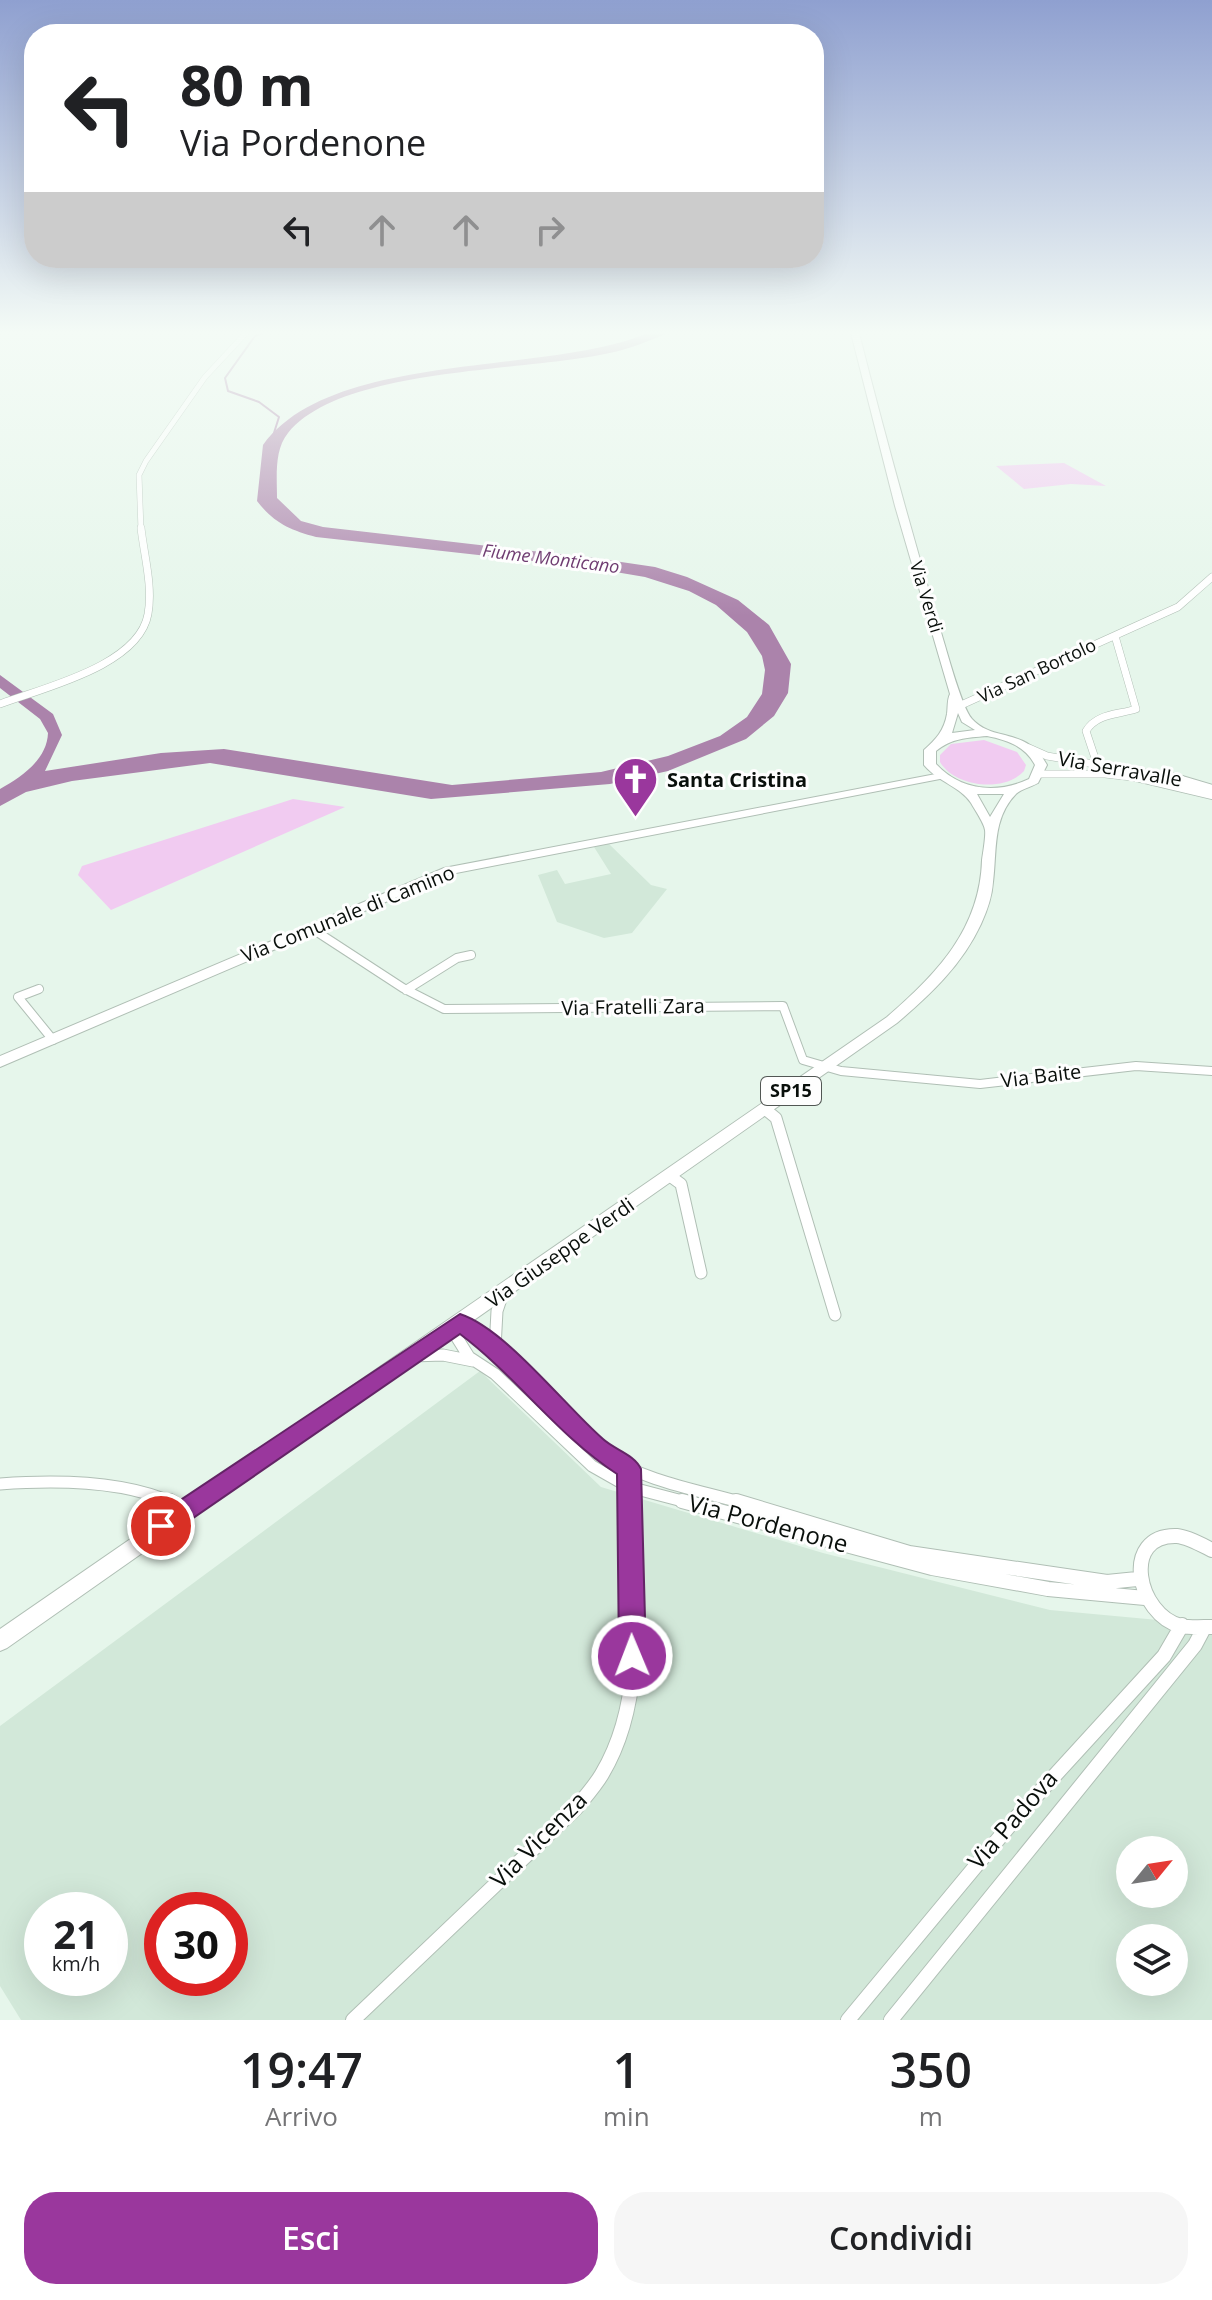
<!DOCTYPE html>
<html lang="it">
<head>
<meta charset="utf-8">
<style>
  body { margin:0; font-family:"Open Sans",sans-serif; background:#f6f6f6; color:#202124; height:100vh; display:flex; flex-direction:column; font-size:30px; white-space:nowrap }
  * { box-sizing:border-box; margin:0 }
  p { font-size:26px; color:#757577 }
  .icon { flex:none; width:44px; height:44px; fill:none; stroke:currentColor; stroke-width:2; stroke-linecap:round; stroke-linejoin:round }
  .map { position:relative; height:2020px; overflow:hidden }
  .details { display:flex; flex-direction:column; background:#fff; flex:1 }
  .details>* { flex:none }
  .banner { position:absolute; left:24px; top:24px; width:800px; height:244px; border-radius:32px; box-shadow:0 8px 32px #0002; background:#fff; color:#202124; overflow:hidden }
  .needle { width:52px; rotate:60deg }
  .fabs { position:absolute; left:1116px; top:1836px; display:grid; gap:16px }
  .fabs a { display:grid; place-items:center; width:72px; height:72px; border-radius:50%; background:#fff; box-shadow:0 8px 32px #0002; font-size:40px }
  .speed { position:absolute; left:24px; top:1892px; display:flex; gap:16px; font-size:40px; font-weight:700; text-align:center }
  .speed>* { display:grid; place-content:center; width:104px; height:104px; border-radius:50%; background:#fff; box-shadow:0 8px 32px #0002; line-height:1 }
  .speed small { font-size:20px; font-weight:400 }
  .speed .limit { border:12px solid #d22; background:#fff; color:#111 }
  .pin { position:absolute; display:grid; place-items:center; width:68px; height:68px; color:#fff; margin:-34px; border:4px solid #fff; border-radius:50%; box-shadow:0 2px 8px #0007 }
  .me { position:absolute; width:88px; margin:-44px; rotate:359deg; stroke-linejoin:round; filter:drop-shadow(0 0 6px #0008) }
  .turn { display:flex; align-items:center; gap:28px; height:168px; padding:0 24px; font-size:36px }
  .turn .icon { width:104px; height:104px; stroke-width:2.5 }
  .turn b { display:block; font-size:56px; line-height:68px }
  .lanes { display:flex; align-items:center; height:76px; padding:0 24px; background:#0003; justify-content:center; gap:40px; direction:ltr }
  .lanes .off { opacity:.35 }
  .eta { display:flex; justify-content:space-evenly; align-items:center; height:136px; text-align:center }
  .eta b { font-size:48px; font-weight:600; line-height:56px }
  .cta { display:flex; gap:16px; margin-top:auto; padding:16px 24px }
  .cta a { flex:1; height:92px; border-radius:32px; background:#9a379d; color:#fff; font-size:32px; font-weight:600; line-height:92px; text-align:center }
  .cta a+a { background:#f6f6f6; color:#202124 }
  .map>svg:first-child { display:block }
</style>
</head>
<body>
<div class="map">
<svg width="1212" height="2020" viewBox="0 0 1212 2020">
  <rect width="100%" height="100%" fill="#e6f6eb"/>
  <!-- built -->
  <path fill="#d2e8d9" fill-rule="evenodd" d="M608,843L651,885L667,889L632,933L604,938L557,922L538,875L557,870L565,884L611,874L594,847Z
    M480,1371L601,1487L823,1553L1050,1610L1212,1625V2020H21L0,1986V1726ZM1130,1850H1174V1894H1130ZM42,1910H110V1978H42ZM162,1910H230V1978H162ZM1130,1938H1174V1982H1130Z"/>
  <!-- green -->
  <path fill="#f1cbf1" d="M1064,463L1106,486L1071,484L1024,489L996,466Z
    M984,740L1017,752L1026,765L1024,771C1004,793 955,787 940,762V755L951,744Z
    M293,799L345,807L111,910L78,875L82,866Z"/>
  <!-- water -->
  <path fill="#ab83ab" d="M648,333H668C653,339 637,346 622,350C539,373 344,364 288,433C274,450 277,477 277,498L301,521L323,527L594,558L655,567L687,577L738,600L769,625L791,664L788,693L774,716L746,739L668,771L610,784L431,799L210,763L72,781L26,792L0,806V789C21,777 47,760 48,733L40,719L0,688V675L53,714L62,735L45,771L161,753L224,749L452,785L601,772L668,756L720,736L747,717L762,694L765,670L762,656L747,632L716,605L689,591L645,577L586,567L316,537C290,530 274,523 257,501L263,445C332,350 546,376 648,333Z"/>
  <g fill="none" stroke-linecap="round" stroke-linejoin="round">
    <!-- stream -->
    <path stroke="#ab83ab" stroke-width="2" d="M262,333L255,336L225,378L228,391L259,402L279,417L273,436"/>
    <defs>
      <path id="street-far4" d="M141,530L139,475L146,461L205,377L246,333"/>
      <path id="street-far3" d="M0,704C42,688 139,666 148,614C153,586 144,555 141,528
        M959,706L1178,607L1212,577
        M1029,748L1047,756L1181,779
        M1097,764L1086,731C1097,713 1118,715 1136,709L1115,636
        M1039,774H1105L1149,779"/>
      <path id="street-far2" d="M1136,777L1212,795
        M1172,777L1212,789
        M311,928L403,988L444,1009L783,1006L803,1060L841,1071L980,1084L1136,1066L1212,1071
        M39,989L18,997L53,1040
        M406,990L457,958L471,955"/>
      <path id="street-far1" d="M765,1109L776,1118L835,1315
        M670,1176L681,1184L701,1273
        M460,1323C513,1361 551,1418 605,1455C644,1481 698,1490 743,1503
        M451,1328L469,1357L495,1374L592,1466L629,1487L690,1503
        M495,1348L497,1311L503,1293
        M412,1356L443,1355L473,1361
        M629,1469L630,1503
        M0,1484C54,1480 123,1480 173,1503"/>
      <path id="street" d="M170,1501L184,1510
        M682,1501L932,1568L1048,1589L1145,1598
        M736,1501L909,1553L1107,1582L1137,1579
        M1212,1550C1202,1545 1188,1537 1177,1536C1120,1534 1137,1615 1181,1626C1190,1628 1202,1627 1212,1627
        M353,2020L576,1808C585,1797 595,1786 602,1774C650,1694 632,1589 630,1501
        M848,2020L1014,1820L1164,1656L1182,1625
        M891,2020L1195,1645L1204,1628"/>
      <path id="secondary" d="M941,773L947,776L945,778L451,874L0,1067V1056L444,868Z"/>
      <path id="primary" d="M851,333H859C885,436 913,537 943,639C948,655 962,708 972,719C994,743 1026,726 1047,765L1038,783C1031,787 1021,789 1016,794C992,818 997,852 993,882C992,897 987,911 981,924C962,965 930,995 897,1023L7,1648L0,1651V1629L887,1017C937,974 980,929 982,860C983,853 986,836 985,830C984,823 975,810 971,803C961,787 938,782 924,765V750C936,739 944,731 947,714C948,707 947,700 950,694L895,506ZM958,713L962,722L975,730L952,733ZM987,736C1007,740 1025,746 1035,765L1029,779C997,794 961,791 936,764V751C952,738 966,738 987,736ZM977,794H1004L990,817Z"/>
    </defs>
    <!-- street-far4 casing -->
    <use href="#street-far4" stroke="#b0bfb5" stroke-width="6"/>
    <!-- street-far3 casing -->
    <use href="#street-far3" stroke="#b0bfb5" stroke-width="8"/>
    <!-- street-far2 casing -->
    <use href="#street-far2" stroke="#b0bfb5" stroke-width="10"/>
    <!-- street-far1 casing -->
    <use href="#street-far1" stroke="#b0bfb5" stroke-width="13"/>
    <!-- street casing -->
    <use href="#street" stroke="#b0bfb5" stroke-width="16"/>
    <!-- secondary casing -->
    <use href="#secondary" stroke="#b0bfb5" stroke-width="2"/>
    <!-- primary casing -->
    <use href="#primary" stroke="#b0bfb5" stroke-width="2"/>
    <!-- street-far4 -->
    <use href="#street-far4" stroke="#fff" stroke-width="5"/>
    <!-- street-far3 -->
    <use href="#street-far3" stroke="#fff" stroke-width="7"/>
    <!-- street-far2 -->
    <use href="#street-far2" stroke="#fff" stroke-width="8"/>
    <!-- street-far1 -->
    <use href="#street-far1" stroke="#fff" stroke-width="11"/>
    <!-- street -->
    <use href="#street" stroke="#fff" stroke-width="14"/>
    <!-- secondary -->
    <use href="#secondary" fill="#fff" fill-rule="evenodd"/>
    <!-- primary -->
    <use href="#primary" fill="#fff" fill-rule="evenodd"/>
  </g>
  <!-- sky -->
  <linearGradient id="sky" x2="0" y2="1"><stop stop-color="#8fa0d0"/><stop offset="0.54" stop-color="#f4fbf6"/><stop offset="1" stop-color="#f4fbf6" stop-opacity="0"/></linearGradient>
  <rect width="1212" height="616" fill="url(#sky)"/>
  <!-- route -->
  <path fill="#9a379d" stroke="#642466" stroke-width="2" d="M460,1314C506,1329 565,1406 603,1439C615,1450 634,1454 641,1469L646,1656L642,1665L632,1669L623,1665L619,1656L617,1474C558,1436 516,1376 460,1334L170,1534L161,1537L152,1534L149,1526L152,1519Z"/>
  <!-- icons -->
  <defs>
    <symbol id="church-pin" viewBox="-11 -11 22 30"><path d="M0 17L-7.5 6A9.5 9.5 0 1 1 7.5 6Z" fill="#9a379d" stroke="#fefefe"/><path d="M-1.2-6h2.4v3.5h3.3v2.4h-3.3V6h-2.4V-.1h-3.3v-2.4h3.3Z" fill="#fff"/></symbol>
  </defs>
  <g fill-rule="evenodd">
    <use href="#church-pin" x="610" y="754" width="51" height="69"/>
  </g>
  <g text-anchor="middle" stroke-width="6" stroke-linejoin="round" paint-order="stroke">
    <!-- far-water labels -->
    <g font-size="18" font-style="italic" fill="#6f3c71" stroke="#fefefe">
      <text transform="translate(551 559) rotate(7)" y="6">Fiume Monticano</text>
    </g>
    <!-- far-street labels -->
    <g font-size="18" fill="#090f0b" stroke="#fefefe">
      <text transform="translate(926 597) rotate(73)" y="6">Via Verdi</text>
      <text transform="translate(1037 671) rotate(-25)" y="6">Via San Bortolo</text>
    </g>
    <!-- shield labels -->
    <rect fill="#fefefe" stroke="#525754" stroke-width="2" x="761" y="1077" width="60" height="28" rx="6"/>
    <g font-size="18" font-weight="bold" fill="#090f0b">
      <text x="791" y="1097">SP15</text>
    </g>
    <!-- street labels -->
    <g font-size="20" fill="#090f0b" stroke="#fefefe">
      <text transform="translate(1120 769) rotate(10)" y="7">Via Serravalle</text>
      <text transform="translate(348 914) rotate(-22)" y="7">Via Comunale di Camino</text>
      <text transform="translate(633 1007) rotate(-1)" y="7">Via Fratelli Zara</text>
      <text transform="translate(1041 1076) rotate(-7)" y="7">Via Baite</text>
      <text transform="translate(560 1253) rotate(-35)" y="7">Via Giuseppe Verdi</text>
    </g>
    <!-- poi labels -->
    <g font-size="20" font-weight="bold" fill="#090f0b" stroke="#fefefe" text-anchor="start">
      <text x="667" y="787">Santa Cristina</text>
    </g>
    <!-- near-street labels -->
    <g font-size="24" fill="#090f0b" stroke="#fefefe">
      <text transform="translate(768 1524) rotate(15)" y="8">Via Pordenone</text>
      <text transform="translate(1013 1820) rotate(-49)" y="8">Via Padova</text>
      <text transform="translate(539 1840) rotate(-45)" y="8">Via Vicenza</text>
    </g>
  </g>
</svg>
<div class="fabs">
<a><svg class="needle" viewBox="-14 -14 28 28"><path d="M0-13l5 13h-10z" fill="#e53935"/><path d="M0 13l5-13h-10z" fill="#757577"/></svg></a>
<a><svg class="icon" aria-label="layers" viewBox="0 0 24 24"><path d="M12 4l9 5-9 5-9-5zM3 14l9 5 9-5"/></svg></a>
</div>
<div class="speed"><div>21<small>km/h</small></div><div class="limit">30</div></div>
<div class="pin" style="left:161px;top:1526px;background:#d93025"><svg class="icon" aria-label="arrive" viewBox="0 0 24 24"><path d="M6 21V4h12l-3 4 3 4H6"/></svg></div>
<svg class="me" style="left:632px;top:1656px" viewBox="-20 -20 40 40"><circle r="17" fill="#9a379d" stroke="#fff" stroke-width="3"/><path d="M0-11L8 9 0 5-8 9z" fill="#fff"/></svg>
<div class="banner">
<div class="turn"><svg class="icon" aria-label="left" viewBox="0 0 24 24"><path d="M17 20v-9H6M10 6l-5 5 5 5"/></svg><div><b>80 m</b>Via Pordenone</div></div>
<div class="lanes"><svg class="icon" aria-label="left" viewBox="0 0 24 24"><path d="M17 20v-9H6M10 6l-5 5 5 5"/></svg><svg class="icon off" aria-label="ahead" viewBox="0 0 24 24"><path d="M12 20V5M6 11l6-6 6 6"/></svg><svg class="icon off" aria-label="ahead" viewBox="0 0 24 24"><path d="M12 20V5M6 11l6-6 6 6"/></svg><svg class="icon off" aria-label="right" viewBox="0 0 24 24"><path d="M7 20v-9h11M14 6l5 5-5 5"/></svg></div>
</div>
</div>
<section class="details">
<div class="eta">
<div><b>19:47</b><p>Arrivo</p></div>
<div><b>1</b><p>min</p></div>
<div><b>350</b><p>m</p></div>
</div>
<div class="cta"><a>Esci</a><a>Condividi</a></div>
</section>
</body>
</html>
